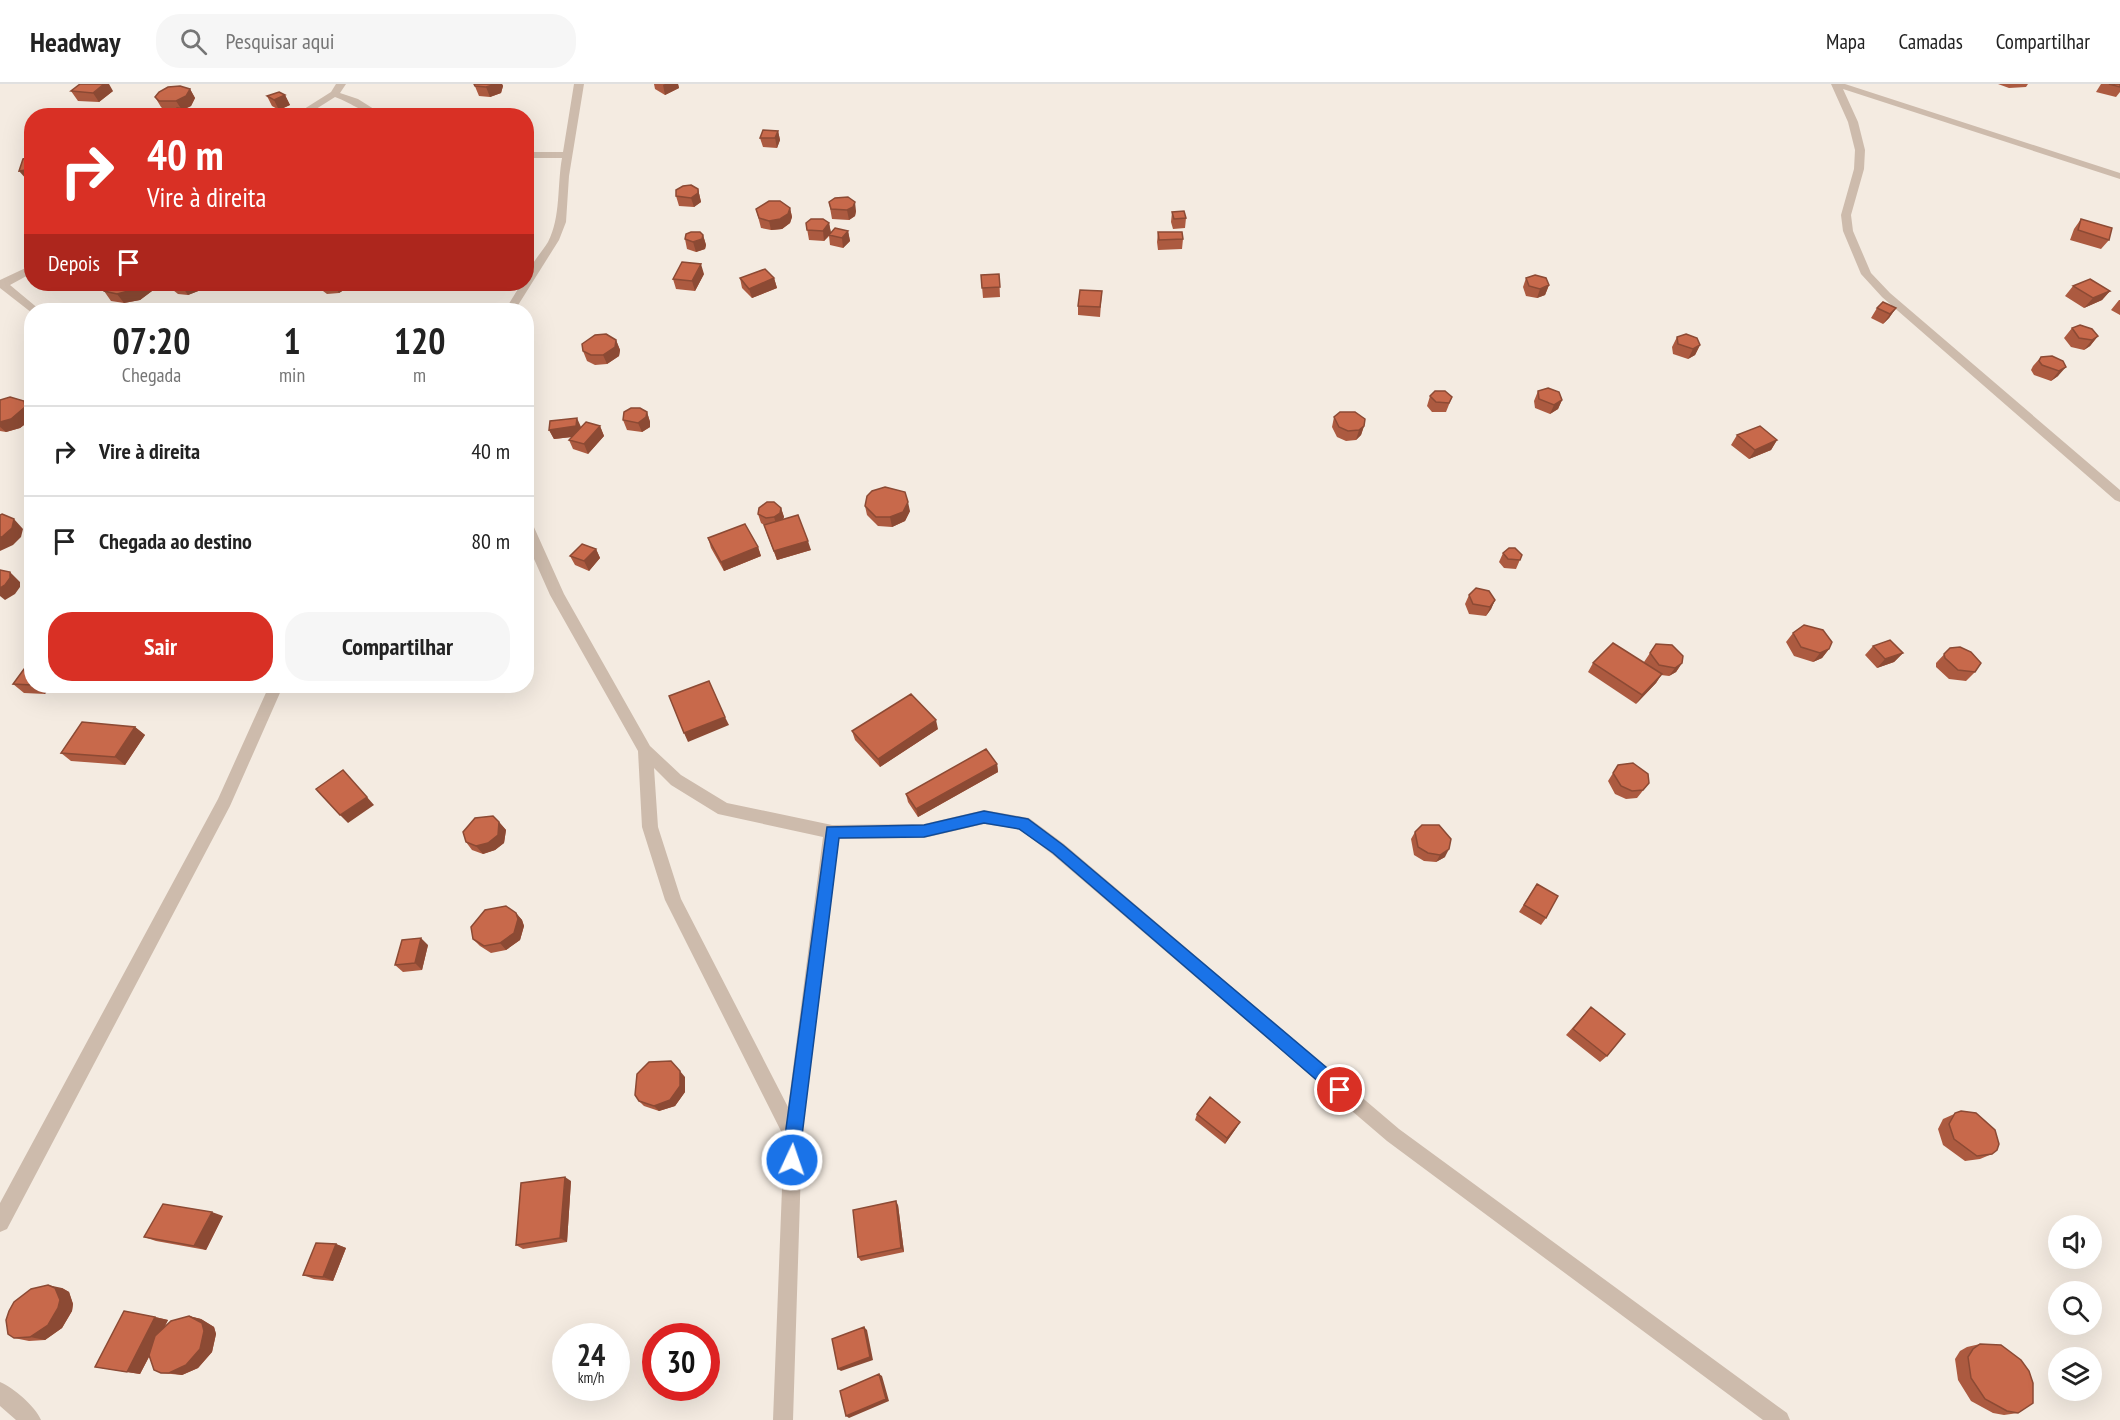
<!DOCTYPE html>
<html lang="pt">
<head>
<meta charset="utf-8">
<style>
  body { margin:0; font-family:"PT Sans Narrow",sans-serif; background:#f6f6f6; color:#222; height:100vh; display:flex; flex-direction:column; font-size:22px; white-space:nowrap }
  * { box-sizing:border-box; margin:0 }
  p { font-size:20px; color:#767676 }
  .icon { flex:none; width:33px; height:33px; fill:none; stroke:currentColor; stroke-width:2; stroke-linecap:round; stroke-linejoin:round }
  .map { position:relative; flex:1; overflow:hidden }
  .side { position:absolute; left:24px; top:219px; width:510px; height:390px; display:flex; flex-direction:column; background:#fff; border-radius:24px; box-shadow:0 6px 24px #0002 }
  .side>* { flex:none }
  .hud { position:absolute; left:24px; top:24px; width:510px; height:183px; border-radius:24px; box-shadow:0 6px 24px #0002; background:#d93025; color:#fff; overflow:hidden }
  .tools { position:absolute; left:2048px; top:1131px; display:grid; gap:12px }
  .tools a { display:grid; place-items:center; width:54px; height:54px; border-radius:50%; background:#fff; box-shadow:0 6px 24px #0002; font-size:30px }
  .speed { position:absolute; left:552px; top:1239px; display:flex; gap:12px; font-size:30px; font-weight:700; text-align:center }
  .speed>* { display:grid; place-content:center; width:78px; height:78px; border-radius:50%; background:#fff; box-shadow:0 6px 24px #0002; line-height:1 }
  .speed small { font-size:15px; font-weight:400 }
  .speed .limit { border:9px solid #d22; background:#fff; color:#111 }
  .pin { position:absolute; display:grid; place-items:center; width:51px; height:51px; color:#fff; margin:-26px; border:3px solid #fff; border-radius:50%; box-shadow:0 2px 6px #0007 }
  .me { position:absolute; width:66px; margin:-33px; rotate:3deg; stroke-linejoin:round; filter:drop-shadow(0 0 4px #0008) }
  .turn { display:flex; align-items:center; gap:21px; height:126px; padding:0 24px; font-size:27px }
  .turn .icon { width:78px; height:78px; stroke-width:2.5 }
  .turn b { display:block; font-size:42px; line-height:51px }
  .then { display:flex; align-items:center; height:57px; padding:0 24px; background:#0003; gap:12px; font-size:22px }
  .eta { display:flex; justify-content:space-evenly; align-items:center; height:102px; text-align:center }
  .eta b { font-size:36px; font-weight:700; line-height:42px }
  .action { display:flex; gap:12px; margin-top:auto; padding:12px 24px }
  .action a { flex:1; height:69px; border-radius:24px; background:#d93025; color:#fff; font-size:24px; font-weight:700; line-height:69px; text-align:center }
  .action a+a { background:#f6f6f6; color:#222 }
  ul { padding:0; list-style:none }
  li { display:flex; align-items:center; gap:18px; height:90px; padding:0 24px; border-top:2px solid #e0e0e0 }
  li div { flex:1 }
  li b { display:block; font-size:22px }
  li em { font-style:normal }
  header { display:flex; align-items:center; gap:36px; box-sizing:border-box; height:84px; padding:0 30px; background:#fff; border-bottom:2px solid #e0e0e0 }
  header strong { font-size:28px }
  nav { display:flex; gap:33px; margin-inline-start:auto; font-size:21px }
  .search { width:420px; height:54px; background:#f6f6f6; display:flex; align-items:center; gap:15px; box-sizing:border-box; padding:0 21px; border-radius:24px; color:#767676; font-size:22px }
  .map>svg:first-child { display:block }
</style>
</head>
<body>
<header>
<strong>Headway</strong>
<div class="search"><svg class="icon" aria-label="search" viewBox="0 0 24 24"><circle cx="10" cy="10" r="6"/><path d="M15 15l6 6"/></svg>Pesquisar aqui</div>
<nav><a>Mapa</a><a>Camadas</a><a>Compartilhar</a></nav>
</header>
<div class="map">
<svg width="2120" height="1336" viewBox="0 0 2120 1336">
  <rect width="100%" height="100%" fill="#f4ebe1"/>
  <g fill="none" stroke-linecap="round" stroke-linejoin="round">
    <!-- minor -->
    <path fill="#cdbbac" fill-rule="evenodd" d="M336,0H346L340,9L358,15L385,32C367,32 352,19 335,13L305,32H293L331,8Z
      M574,0H584L569,92L566,138L559,156L515,226H505L521,200H526C526,184 540,171 548,158C561,133 557,101 562,74H526V68H563Z
      M1831,0H1845L2120,89V95L1843,5L1858,38L1865,66L1864,85L1851,131L1853,147L1871,189L1890,209L2120,406V418L2115,416L1882,213L1861,190L1843,147L1841,131L1854,85L1855,66L1848,38Z
      M32,181V189L10,201L40,226H32V229L0,204V196Z
      M526,436L533,441L564,510L650,662L681,691L727,719L832,741L924,740L984,726L1029,734L1064,760L1399,1045L1787,1329L1790,1336H1763L1387,1057L1052,770L1019,745L984,740L924,754L839,755L802,1052L793,1336H773L784,1053L665,816L642,743L638,667L550,511L526,457ZM654,684L671,701L718,730L823,753L788,1023L681,815L658,743Z
      M269,602H283L230,722L7,1145L0,1148V1119L218,715Z
      M0,1298C14,1304 35,1322 41,1336H16L0,1322Z"/>
  </g>
  <!-- wall -->
  <path fill="#ac5a40" d="M474,0H502L503,2L501,9L490,13L479,12Z
    M654,0H678L679,4L665,11L655,5Z
    M1998,0H2028L2026,3L2009,4Z
    M2101,0H2120V8L2116,13L2096,8Z
    M190,5L195,14L191,22L185,25H187L191,32H169L174,26L165,27L161,23L155,13Z
    M71,7H113L99,18L78,17Z
    M285,11L290,21L279,26L272,22L267,12Z
    M778,47L780,56L777,64L763,63L760,54Z
    M698,105L701,118L694,123L679,122L676,112Z
    M829,118L856,127L855,132L849,136L832,135Z
    M790,124L792,133L790,139L782,145L771,146L761,144L756,125Z
    M1172,128L1186,134L1185,144L1173,145L1171,138Z
    M2081,135L2109,156L2101,165L2070,156L2074,145Z
    M806,139H829L831,149L848,147L850,157L843,164L830,161L829,152L824,157L809,156Z
    M1158,148L1183,155L1182,165L1158,166L1157,158Z
    M703,151L706,161L705,165L696,168L687,165L685,155Z
    M704,190L695,207L676,205L673,195Z
    M999,190L1000,213L983,214L981,191Z
    M740,194H774L777,204L752,214L742,204Z
    M1526,194L1549,201L1545,211L1537,214L1526,212L1523,203Z
    M101,200H155L156,204L140,216L124,219L111,217L104,207Z
    M168,200H208L206,204L188,211L178,210L173,206Z
    M319,200H348L347,204L339,209L327,210L323,207Z
    M2073,202L2110,207L2102,216L2084,224L2065,212Z
    M1102,207L1100,233L1078,231V222Z
    M2119,216H2120V231L2111,226Z
    M1877,224H1896L1889,234L1883,240L1871,234Z
    M2072,244L2098,252L2090,262L2084,266L2071,263L2064,254Z
    M1677,253L1700,261L1695,271L1688,275L1673,270L1672,263Z
    M616,256L620,266L619,272L607,280L595,281L587,277L583,267Z
    M2041,273L2063,277L2058,292L2051,297L2034,291L2031,286L2033,282Z
    M1538,307L1562,316L1558,325L1550,330L1535,324L1534,317Z
    M1430,312L1452,313L1446,328H1432L1427,322Z
    M0,316L32,325V335L20,344L6,348L0,347Z
    M647,328L650,338V343L642,348L627,346L623,336Z
    M1334,333L1364,342L1361,351L1356,356L1346,357L1337,353L1332,343Z
    M600,342L604,352L588,370L573,365L569,356L572,353L554,355L549,346Z
    M1737,351L1777,356L1771,366L1749,375L1731,361Z
    M865,422L910,427L905,437L892,443L878,442L867,431Z
    M781,424L784,433L783,435L811,466L777,476L767,450L764,441L761,439L758,430Z
    M708,454L758,463L761,472L724,487L711,464Z
    M596,465L600,474L589,487L575,481L570,472Z
    M1503,469L1522,471L1516,485L1504,484L1499,478Z
    M1469,511L1495,516L1491,525L1486,532L1469,530L1465,520Z
    M1793,549L1829,565L1822,574L1813,578L1794,572L1786,558Z
    M1656,560L1682,579L1676,588L1669,592L1661,591L1656,599L1636,620L1588,588L1593,579L1644,578Z
    M1873,562L1903,569L1894,578L1877,584L1865,571Z
    M1950,564L1975,588L1966,597L1949,595L1936,583V579Z
    M13,600L50,602L45,610L24,609Z
    M135,643L145,651L125,681L71,677L61,669Z
    M938,645L880,683L855,656L852,647Z
    M997,680L998,688L918,733L908,718L906,710Z
    M1618,681L1649,699L1637,714L1626,715L1615,710L1608,697Z
    M499,738L506,746L504,759L495,766L483,770L472,766L466,758Z
    M1415,748L1445,773L1436,778L1424,777L1414,771L1411,755Z
    M1537,800L1546,834L1541,841L1519,828Z
    M516,829L522,836L524,842L520,856L506,866L491,869L480,862L473,855Z
    M428,861L422,886L403,888L395,881Z
    M1591,923L1607,972L1600,978L1566,951Z
    M685,993V1008L675,1022L659,1027L644,1022L639,1017Z
    M1961,1027L1992,1070L1980,1075L1965,1077L1943,1061L1938,1045L1943,1035Z
    M1197,1030L1237,1043L1225,1060L1195,1036Z
    M571,1097L567,1158L523,1165L516,1161Z
    M898,1121L904,1168L861,1177L858,1173Z
    M223,1132L206,1166L156,1157L144,1153Z
    M336,1160L346,1164L333,1197L314,1195L303,1191Z
    M62,1204L69,1208L73,1220L72,1227L62,1244L45,1256L29,1257L14,1254Z
    M189,1232L201,1235L214,1243L216,1250L212,1268L198,1284L182,1291L161,1289L149,1273L140,1290L95,1283L155,1233L168,1236L164,1244Z
    M1980,1260L2018,1329L2004,1331L1993,1329L1971,1317L1958,1296L1955,1275L1960,1267L1967,1263Z"/>
  <!-- shaded-wall -->
  <path fill="#8c4a34" d="M104,0H109L113,7L99,18L93,9Z
    M496,0H502L503,2L501,9L490,13L486,3Z
    M665,0H678L679,4L665,11L663,1Z
    M190,5L195,14L191,22L182,26L176,17Z
    M285,11L290,21L279,26L274,16Z
    M187,25L191,32H180Z
    M778,47L780,56L777,64L775,54Z
    M32,85V96H27L19,87Z
    M698,105L701,118L694,123L691,114Z
    M855,118L856,127L855,132L849,136L847,126Z
    M790,124L792,133L790,139L782,145L771,146L769,137Z
    M829,139L831,149L824,157L823,147Z
    M848,147L850,157L843,164L842,154Z
    M703,151L706,161L705,165L696,168L693,158Z
    M701,180L704,190L695,207L692,197Z
    M774,194L777,204L752,214L749,205Z
    M141,200H155L156,204L140,216L124,219L117,210Z
    M186,200H208L206,204L188,211L181,201Z
    M334,200H348L347,204L339,209Z
    M1549,201L1545,211L1537,214L1540,205Z
    M2110,207L2102,216L2084,224L2093,214Z
    M1896,224L1889,234L1883,240L1890,230Z
    M2098,252L2090,262L2084,266L2092,256Z
    M616,256L620,266L619,272L607,280L603,271Z
    M1700,261L1695,271L1688,275L1693,265Z
    M2066,283L2058,292L2051,297L2059,287Z
    M1562,316L1558,325L1550,330L1554,321Z
    M24,317L32,325V335L20,344L6,348L0,343V338Z
    M647,328L650,338V343L642,348L638,339Z
    M577,334L581,343L580,352L554,355L549,346Z
    M600,342L604,352L588,370L584,360Z
    M1364,342L1361,351L1356,356L1359,346Z
    M1777,356L1771,366L1749,375L1755,366Z
    M908,418L910,427L905,437L892,443L890,433Z
    M781,424L784,433L782,438L777,443L774,433Z
    M14,435L23,445L21,453L13,461L0,467V454Z
    M808,457L811,466L777,476L774,467Z
    M758,463L761,472L724,487L721,478Z
    M596,465L600,474L589,487L584,477Z
    M10,488L20,498V503L15,510L5,516L0,512V504Z
    M1495,516L1491,525L1486,532L1490,523Z
    M1829,565L1822,574L1813,578L1820,569Z
    M1903,569L1894,578L1877,584L1885,575Z
    M1682,579L1676,588L1669,592L1675,584Z
    M1662,590L1656,599L1636,620L1642,611Z
    M34,602H50L45,610Z
    M725,633L729,641L688,658L684,649Z
    M936,636L938,645L880,683L878,675Z
    M135,643L145,651L125,681L115,673Z
    M997,680L998,688L918,733L916,725Z
    M367,713L374,721L348,739L340,731Z
    M499,738L506,746L504,759L495,766L483,770L476,762Z
    M1449,765L1445,773L1436,778L1440,771Z
    M516,829L522,836L524,842L520,856L506,866L500,859Z
    M421,854L428,861L422,886L415,879Z
    M680,987L685,993V1008L675,1022L659,1027L654,1022Z
    M1240,1038L1237,1043L1225,1060L1227,1054Z
    M565,1093L571,1097L567,1158L560,1154Z
    M896,1117L898,1121L904,1168L901,1164Z
    M212,1128L223,1132L206,1166L194,1162Z
    M336,1160L346,1164L333,1197L323,1193Z
    M48,1201L62,1204L69,1208L73,1220L72,1227L62,1244L45,1256L30,1253Z
    M189,1232L201,1235L214,1243L216,1250L212,1268L198,1284L182,1291L169,1289Z
    M155,1233L168,1236L140,1290L127,1288Z
    M864,1243L867,1246L873,1276L841,1287L838,1285Z
    M879,1290L882,1292L889,1317L849,1334L846,1332Z"/>
  <!-- building -->
  <path fill="#c8694b" stroke="#8c4a34" stroke-width="1.5" d="M80,0H104L93,9L71,7Z
    M474,0H496L486,3L475,2Z
    M2109,0H2120V3Z
    M180,2L190,5L186,12L176,17H159L155,13L159,8L168,3Z
    M279,8L285,11L274,16L267,12Z
    M177,24L187,25L180,32L169,31Z
    M763,46L778,47L775,54H760Z
    M32,73V85L19,87L23,75Z
    M691,101L698,105V109L691,114L676,112V106L683,102Z
    M848,113L855,118L853,123L847,126L831,125L829,118L835,114Z
    M769,117H780L790,124L788,130L780,135L769,137L759,134L756,125Z
    M1184,127L1186,134L1174,135L1172,128Z
    M811,135H823L829,139L823,147L807,146L806,139Z
    M2081,135L2112,144L2109,156L2078,146Z
    M835,144L848,147L842,154L829,151Z
    M691,148H700L703,151L702,155L693,158L685,155L686,150Z
    M1158,148H1182L1183,155L1159,156Z
    M682,178L701,180L692,197L673,195Z
    M765,185L774,194L749,205L740,194Z
    M999,190L1000,203L982,204L981,191Z
    M1535,191L1546,194L1549,201L1540,205L1529,202L1526,194Z
    M2090,195L2110,207L2093,214L2073,202Z
    M101,200H141L132,206L117,210L104,207L100,201Z
    M1080,206L1102,207L1100,223L1078,222Z
    M1883,218L1896,224L1890,230L1877,224Z
    M2080,241L2092,245L2098,252L2092,256L2079,254L2072,244Z
    M606,250L616,256L615,263L603,271H591L583,267L582,260L595,251Z
    M1686,250L1697,254L1700,261L1693,265L1678,260L1677,253Z
    M2052,272L2063,277L2066,283L2059,287L2042,281L2039,277L2041,273Z
    M1548,304L1559,308L1562,316L1554,321L1539,315L1538,307Z
    M1435,307H1445L1452,313L1449,319L1436,318L1430,312Z
    M10,313L24,317L25,323L11,335L0,338V316Z
    M631,324H640L647,328L646,333L638,339L623,336L624,328Z
    M1340,328H1355L1365,335L1364,342L1359,346L1348,347L1339,343L1334,333Z
    M577,334L576,342L549,346L550,337Z
    M586,338L600,342L584,360L569,356Z
    M1760,342L1777,356L1755,366L1737,351Z
    M885,403L905,408L908,418L903,428L890,433H876L865,422L867,412L872,407Z
    M767,418H774L781,424L780,429L774,433L766,434L758,430L759,424Z
    M2,430L14,435L12,444L3,452L0,454V431Z
    M798,431L808,457L774,467L764,441Z
    M745,440L758,463L721,478L708,454Z
    M582,460L596,465L584,477L570,472Z
    M1509,464H1515L1522,471L1520,476L1508,475L1503,469Z
    M0,486L10,488V494L5,501L0,504Z
    M1476,504L1489,507L1495,516L1490,523L1473,520L1469,511Z
    M1804,541L1823,546L1832,558L1829,565L1820,569L1801,563L1793,549Z
    M1890,556L1903,569L1885,575L1873,562Z
    M1613,559L1662,590L1642,611L1593,579Z
    M1656,560L1672,561L1683,572L1682,579L1675,584L1659,581L1650,569Z
    M1960,563L1971,568L1981,579L1975,588L1958,586L1945,574L1944,570L1950,564Z
    M24,585H32V601L13,600Z
    M709,597L725,633L684,649L669,612Z
    M911,610L936,636L878,675L852,647Z
    M82,638L135,643L115,673L61,669Z
    M986,665L997,680L916,725L906,710Z
    M1633,679L1648,690L1649,699L1643,706L1632,707L1621,702L1613,689L1618,681Z
    M343,686L367,713L340,731L316,705Z
    M493,732L499,738L498,751L488,759L476,762L466,758L463,748L475,734Z
    M1422,741H1439L1451,755L1449,765L1440,771L1428,769L1418,763L1415,748Z
    M1537,800L1558,812L1546,834L1524,821Z
    M506,822L516,829L518,835L514,849L500,859L484,862L473,855L471,843L485,826Z
    M421,854L415,879L395,881L402,856Z
    M1591,923L1625,950L1607,972L1573,945Z
    M671,977L680,987V1002L670,1016L654,1022L639,1017L635,1011L637,990L649,978Z
    M1210,1013L1240,1038L1227,1054L1197,1030Z
    M1961,1027L1976,1029L1995,1046L1999,1060L1997,1066L1992,1070L1977,1072L1954,1055L1949,1040L1955,1029Z
    M565,1093L560,1154L516,1161L521,1099Z
    M896,1117L901,1164L858,1173L853,1126Z
    M163,1120L212,1128L194,1162L144,1153Z
    M316,1159L336,1160L323,1193L303,1191Z
    M48,1201L55,1204L60,1216L58,1224L48,1241L30,1253L14,1254L8,1250L6,1236L9,1227L14,1218L31,1205Z
    M124,1227L155,1233L127,1288L95,1283Z
    M189,1232L202,1239L204,1247L200,1265L186,1281L169,1289H161L154,1286L149,1271L155,1252L171,1237Z
    M864,1243L870,1273L838,1285L832,1255Z
    M1980,1260L2001,1261L2021,1276L2029,1287L2033,1299V1319L2018,1329L2007,1327L1985,1315L1971,1294L1968,1273L1973,1265Z
    M879,1290L886,1315L846,1332L840,1307Z"/>
  <!-- route -->
  <path fill="#1a73e8" stroke="#114b97" stroke-width="1.5" d="M984,727L1028,735L1063,761L1346,1000L1348,1006L1346,1011L1340,1014L1334,1011L1053,769L1019,745L984,739L924,753L839,754L802,1052L798,1082L792,1084L786,1082L784,1076L785,1052L827,743L924,741Z"/>
</svg>
<div class="tools">
<a><svg class="icon" aria-label="sound" viewBox="0 0 24 24"><path d="M4 9h4l5-4v14l-5-4H4zM17 9q2 3 0 6"/></svg></a>
<a><svg class="icon" aria-label="search" viewBox="0 0 24 24"><circle cx="10" cy="10" r="6"/><path d="M15 15l6 6"/></svg></a>
<a><svg class="icon" aria-label="layers" viewBox="0 0 24 24"><path d="M12 4l9 5-9 5-9-5zM3 14l9 5 9-5"/></svg></a>
</div>
<div class="speed"><div>24<small>km/h</small></div><div class="limit">30</div></div>
<div class="pin" style="left:1340px;top:1006px;background:#d93025"><svg class="icon" aria-label="arrive" viewBox="0 0 24 24"><path d="M6 21V4h12l-3 4 3 4H6"/></svg></div>
<svg class="me" style="left:792px;top:1076px" viewBox="-20 -20 40 40"><circle r="17" fill="#1a73e8" stroke="#fff" stroke-width="3"/><path d="M0-11L8 9 0 5-8 9z" fill="#fff"/></svg>
<div class="hud">
<div class="turn"><svg class="icon" aria-label="right" viewBox="0 0 24 24"><path d="M7 20v-9h11M14 6l5 5-5 5"/></svg><div><b>40 m</b>Vire à direita</div></div>
<div class="then">Depois<svg class="icon" aria-label="arrive" viewBox="0 0 24 24"><path d="M6 21V4h12l-3 4 3 4H6"/></svg></div>
</div>
<section class="side">
<div class="eta">
<div><b>07:20</b><p>Chegada</p></div>
<div><b>1</b><p>min</p></div>
<div><b>120</b><p>m</p></div>
</div>
<ul>
<li><svg class="icon" aria-label="right" viewBox="0 0 24 24"><path d="M7 20v-9h11M14 6l5 5-5 5"/></svg><div><b>Vire à direita</b></div><em>40 m</em></li>
<li><svg class="icon" aria-label="arrive" viewBox="0 0 24 24"><path d="M6 21V4h12l-3 4 3 4H6"/></svg><div><b>Chegada ao destino</b></div><em>80 m</em></li>
</ul>
<div class="action"><a>Sair</a><a>Compartilhar</a></div>
</section>
</div>
</body>
</html>
